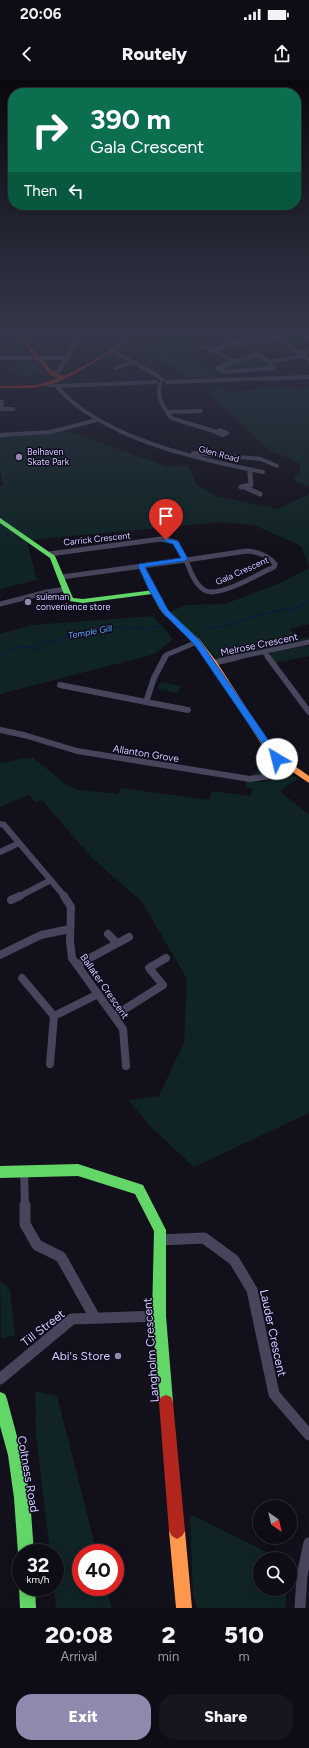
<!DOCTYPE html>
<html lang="en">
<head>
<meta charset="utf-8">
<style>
  body { margin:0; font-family:Figtree,sans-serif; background:#17151d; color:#f1f3f6; height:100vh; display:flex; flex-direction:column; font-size:15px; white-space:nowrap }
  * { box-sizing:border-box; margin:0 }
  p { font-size:13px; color:#9b9ba0 }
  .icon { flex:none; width:22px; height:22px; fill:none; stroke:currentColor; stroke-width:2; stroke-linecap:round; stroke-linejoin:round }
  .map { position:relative; height:1528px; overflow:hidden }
  .side { display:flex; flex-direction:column; background:#0e0c14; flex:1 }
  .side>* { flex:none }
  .hud { position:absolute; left:8px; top:8px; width:293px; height:122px; border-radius:16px; box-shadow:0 2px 10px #0003,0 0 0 1px #2e2c34; background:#0b6e4f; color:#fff; overflow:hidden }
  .needle { width:26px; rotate:146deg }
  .controls { position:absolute; left:253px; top:1420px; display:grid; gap:8px }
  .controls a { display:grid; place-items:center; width:44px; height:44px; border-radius:50%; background:#0e0c14; box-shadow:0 2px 10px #0003,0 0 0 1px #2e2c34; font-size:20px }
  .speed { position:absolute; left:12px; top:1464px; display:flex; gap:8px; font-size:20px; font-weight:700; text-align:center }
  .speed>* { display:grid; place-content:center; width:52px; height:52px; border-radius:50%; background:#0e0c14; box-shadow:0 2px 10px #0003,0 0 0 1px #2e2c34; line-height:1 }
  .speed small { font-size:10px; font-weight:400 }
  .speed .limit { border:6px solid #d22; background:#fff; color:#111 }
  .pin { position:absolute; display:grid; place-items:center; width:34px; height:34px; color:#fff; margin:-41px -17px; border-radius:50% 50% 50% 0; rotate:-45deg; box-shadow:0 0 4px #0007 }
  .pin .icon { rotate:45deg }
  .me { position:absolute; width:44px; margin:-22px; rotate:323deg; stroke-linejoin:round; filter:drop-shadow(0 0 3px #0008) }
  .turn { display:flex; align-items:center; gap:14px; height:84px; padding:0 16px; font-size:18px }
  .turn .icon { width:52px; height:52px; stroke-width:2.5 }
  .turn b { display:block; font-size:28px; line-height:34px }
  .then { display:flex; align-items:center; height:38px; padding:0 16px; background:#0003; gap:8px; font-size:15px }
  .eta { display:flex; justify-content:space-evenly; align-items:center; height:68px; text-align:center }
  .eta b { font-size:24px; font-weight:800; line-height:28px }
  .button { display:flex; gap:8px; margin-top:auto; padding:8px 16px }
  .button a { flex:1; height:46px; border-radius:16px; background:#8f89ae; color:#fff; font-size:16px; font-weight:800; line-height:46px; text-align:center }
  .button a+a { background:#17151d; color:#f1f3f6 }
  .status { display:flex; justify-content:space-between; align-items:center; height:28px; padding:0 20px; background:#0e0c14; direction:ltr }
  .status svg { height:11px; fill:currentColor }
  header { display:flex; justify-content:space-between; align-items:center; height:52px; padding:0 16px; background:#0e0c14; font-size:18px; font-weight:800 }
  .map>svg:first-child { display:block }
</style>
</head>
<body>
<div class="status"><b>20:06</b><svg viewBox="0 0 49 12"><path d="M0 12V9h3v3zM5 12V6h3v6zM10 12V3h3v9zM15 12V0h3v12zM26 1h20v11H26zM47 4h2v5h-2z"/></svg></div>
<header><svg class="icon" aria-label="back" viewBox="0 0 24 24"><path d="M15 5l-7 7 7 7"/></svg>Routely<svg class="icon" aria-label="share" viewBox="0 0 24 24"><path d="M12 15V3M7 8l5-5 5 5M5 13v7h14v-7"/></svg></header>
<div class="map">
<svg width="309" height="1528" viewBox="0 0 309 1528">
  <rect width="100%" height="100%" fill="#12101a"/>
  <!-- green -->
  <path fill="#102425" d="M167,254H234L236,255L228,258L221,256L179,266L203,279L195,281L203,286L214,288L217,291L213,297L184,298L172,286L139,269Z
    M275,254H300L308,261V269L299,272Z
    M259,276L273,288L236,290L230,289V291H225L219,287Z
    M15,281C30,280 36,282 45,294L23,297L19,294H9Z
    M283,308L296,310L309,309V406L293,400L300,392V386L297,382L269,370L204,310L225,309L230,311Z
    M65,350L169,387L188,385L197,405L216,416L277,429L309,414V487L301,466L254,445L221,442L30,460L27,462L37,500L0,509V406H3L0,386V355Z
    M309,488V544L289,549L301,559L308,557L309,560L217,579L210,573L208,569L170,532L186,525L225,524L278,504Z
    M153,536L173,559L155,574L0,614V554L32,545Z
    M305,566H309V576L275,583L270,575L273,572Z
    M160,602L181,606L178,613L157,609Z
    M32,677L68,706L78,710L118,714L121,708L209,720L212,711L251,716L252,708L245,707L246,701L264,702L289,695L299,698L280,711L309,735V1033L194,1087L151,1047L128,1020L159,1016L184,962L187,899L142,822L91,777L42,720L36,722L28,715L0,727V683Z
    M273,682L280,687L267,695L250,696Z
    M0,1200L10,1210L15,1255L1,1259Z
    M35,1311L57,1316L97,1473H81V1507H106L112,1528H56L54,1507H55V1473H50L36,1354Z
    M192,1435L281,1479H260V1509H287L285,1528H197L193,1515L190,1438Z"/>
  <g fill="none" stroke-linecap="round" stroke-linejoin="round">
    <!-- stream -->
    <path stroke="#0d1b3a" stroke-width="1.5" d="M202,546L215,548L283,529L291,531L309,521
      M0,575L21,566L40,569V565L43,563L57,561L72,554L114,547L146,549L162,545"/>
    <!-- street-far4 -->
    <path stroke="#47455b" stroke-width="4" d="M272,254L309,280
      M302,254L309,259
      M198,264L235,281
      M110,269L158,296L162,300
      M209,270L224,266L279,258
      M299,273L309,270
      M255,275L261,276L275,288L225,292L217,288Z
      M0,278H67
      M268,282L303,276
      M116,288L133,282
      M52,294L58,292L82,254
      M167,302L309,297
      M45,304L59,306L156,302
      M160,304C156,318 164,327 171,338L217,352
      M59,306L57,307C103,359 197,379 263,392
      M0,322H2L1,329H13
      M168,332L201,331
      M220,350L227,353L223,355L217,353Z
      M0,355L50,352L97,340
      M193,373L261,379L277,386
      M249,389L250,395"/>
    <!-- street-far3 -->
    <path stroke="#47455b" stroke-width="5" d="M241,407L251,405L250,394
      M244,407L260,414
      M247,471C258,472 268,475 275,484L274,487C260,493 221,517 206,511C195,506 190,490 186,480Z
      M49,474L161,459L175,462L186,480
      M141,486L154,512
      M62,497L186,480
      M0,524L47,512L66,509
      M264,572L269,578
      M164,578L166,575L197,562
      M234,578L309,562"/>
    <!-- street-far2 -->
    <path stroke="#47455b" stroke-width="6" d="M268,577L309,632
      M213,583L238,577
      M60,605L146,622L154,598L165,577
      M146,622L188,630
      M0,650L24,655L77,671L250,699L271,696L289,688
      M0,744L4,745L65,817
      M0,772L19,763
      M18,817L51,800"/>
    <!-- street-far1 -->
    <path stroke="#47455b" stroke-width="8" d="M64,816L71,827L70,861L72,878L123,949L126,986
      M11,820L20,816
      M108,854L117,863
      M0,875L41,855L70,849
      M77,885L129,857
      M22,898L54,936L98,914
      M114,936L163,905L149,888L166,878
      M50,984L54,936
      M24,1091L25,1126"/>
    <!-- street -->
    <path stroke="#47455b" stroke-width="11" d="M25,1125V1144L37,1165L61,1177L95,1238
      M160,1160L204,1158L234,1180L252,1210L274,1314L309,1355
      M0,1299L72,1239L159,1236
      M300,1528L302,1495L309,1463"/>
    <!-- fast -->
    <path fill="#63d668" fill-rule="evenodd" d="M0,438L55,476L73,518L83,519L154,510L157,512L168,531L176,539L173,541C162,537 157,524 152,514L83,523L69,521L65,517L50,478L0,443Z
      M78,1084L143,1105L166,1150V1236L173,1322L171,1327L166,1329L161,1327L159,1322L152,1236L154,1151L135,1114L78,1096L0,1098V1086Z
      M0,1312L5,1314L7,1319L22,1375L30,1418L34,1473H21V1479L18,1473L14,1418L8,1375L0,1346Z
      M21,1502V1507H35L36,1528H20L19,1507Z"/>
    <!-- slow -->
    <path fill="#ff974d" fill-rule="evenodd" d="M173,537L175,538L200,560L216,581L275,672L309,696V703L269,676L210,584L194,564L170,539Z
      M177,1443L182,1446L185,1451L192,1528H176L169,1451L172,1446Z"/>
    <!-- jam -->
    <path fill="#b3261e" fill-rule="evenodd" d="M16,254H20L54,293L64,296L91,282L136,254H140L82,290L58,302L32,308H0V306L38,305L59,298L50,295Z
      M166,1315L171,1317L173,1322L185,1451L182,1456L177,1459L172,1456L169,1451L159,1322L161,1317Z"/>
  </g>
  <!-- sky -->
  <linearGradient id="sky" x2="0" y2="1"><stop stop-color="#0a090e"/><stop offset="0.54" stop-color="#333749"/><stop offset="1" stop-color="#333749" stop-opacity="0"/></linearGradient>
  <rect width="309" height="468" fill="url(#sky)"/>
  <!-- route -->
  <path fill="#1a73e8" stroke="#114b97" d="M164,458L178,461L188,479L185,481L145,487L168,530L200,561L280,677V681H274L194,564L163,533L150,512L138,486L139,484L181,478L173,464L164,461Z"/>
  <!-- markers -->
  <g fill="#8f89ae" stroke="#100c1e" stroke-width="1.5">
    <circle cx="19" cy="377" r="4"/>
    <circle cx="28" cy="522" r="4"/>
    <circle cx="118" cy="1276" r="4"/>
  </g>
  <g text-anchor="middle" stroke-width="3" stroke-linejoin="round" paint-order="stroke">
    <!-- far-poi labels -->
    <g font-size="9" fill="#d2cafe" stroke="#100c1e" text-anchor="start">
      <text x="27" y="375">Belhaven<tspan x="27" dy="10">Skate Park</tspan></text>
      <text x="36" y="520">suleman<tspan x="36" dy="10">convenience store</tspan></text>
    </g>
    <!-- far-street labels -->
    <g font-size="9" fill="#d2cafe" stroke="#100c1e">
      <text transform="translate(219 374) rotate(15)" y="3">Glen Road</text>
      <text transform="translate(97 459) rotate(-6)" y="3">Carrick Crescent</text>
      <text transform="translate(242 491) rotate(-24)" y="3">Gala Crescent</text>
    </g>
    <!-- far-water labels -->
    <g font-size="9" font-style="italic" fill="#5baafb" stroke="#100c1e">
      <text transform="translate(90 552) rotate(-10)" y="3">Temple Gill</text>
    </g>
    <!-- street labels -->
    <g font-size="10" fill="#d2cafe" stroke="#100c1e">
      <text transform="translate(259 564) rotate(-12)" y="4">Melrose Crescent</text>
      <text transform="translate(146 673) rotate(9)" y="4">Allanton Grove</text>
      <text transform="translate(105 906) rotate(55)" y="4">Ballater Crescent</text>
    </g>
    <!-- near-street labels -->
    <g font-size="12" fill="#d2cafe" stroke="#100c1e">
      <text transform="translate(43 1248) rotate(-38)" y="4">Till Street</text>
      <text transform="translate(273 1253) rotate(78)" y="4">Lauder Crescent</text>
      <text transform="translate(151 1270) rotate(-94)" y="4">Langholm Crescent</text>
      <text transform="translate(28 1394) rotate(80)" y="4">Coltness Road</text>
    </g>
    <!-- near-poi labels -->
    <g font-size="12" fill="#d2cafe" stroke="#100c1e" text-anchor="end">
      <text x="110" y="1280">Abi's Store</text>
    </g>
  </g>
</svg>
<div class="controls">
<a><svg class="needle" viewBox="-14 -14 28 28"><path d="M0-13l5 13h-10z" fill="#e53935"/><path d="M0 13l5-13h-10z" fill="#9b9ba0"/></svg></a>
<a><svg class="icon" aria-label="search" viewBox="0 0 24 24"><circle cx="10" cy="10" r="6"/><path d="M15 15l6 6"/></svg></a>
</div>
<div class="speed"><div>32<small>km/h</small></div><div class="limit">40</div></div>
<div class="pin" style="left:166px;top:460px;background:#d93025"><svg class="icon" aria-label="arrive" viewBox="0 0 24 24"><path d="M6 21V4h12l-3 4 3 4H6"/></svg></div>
<svg class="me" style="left:277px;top:679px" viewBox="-20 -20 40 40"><circle r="19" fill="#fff"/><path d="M0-13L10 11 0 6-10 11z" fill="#1a73e8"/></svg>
<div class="hud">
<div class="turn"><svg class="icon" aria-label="right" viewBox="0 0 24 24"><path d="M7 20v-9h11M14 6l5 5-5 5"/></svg><div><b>390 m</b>Gala Crescent</div></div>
<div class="then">Then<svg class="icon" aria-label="left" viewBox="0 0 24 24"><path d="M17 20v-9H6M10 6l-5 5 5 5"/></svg></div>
</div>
</div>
<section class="side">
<div class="eta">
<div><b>20:08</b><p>Arrival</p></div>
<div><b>2</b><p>min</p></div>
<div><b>510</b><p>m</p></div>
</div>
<div class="button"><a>Exit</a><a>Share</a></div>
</section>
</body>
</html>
